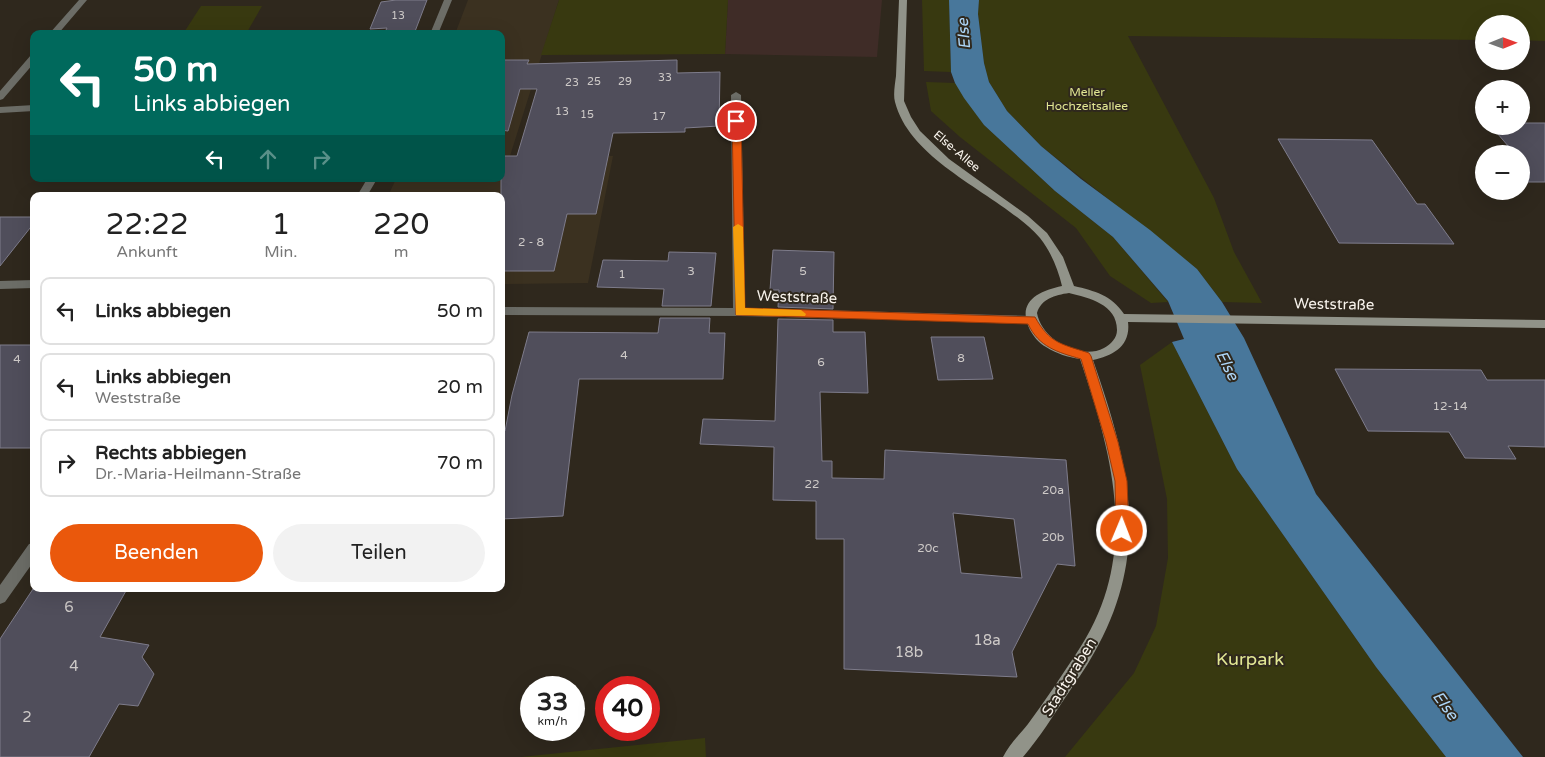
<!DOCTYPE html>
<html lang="de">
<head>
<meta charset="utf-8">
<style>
  body { margin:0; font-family:"Varela Round",sans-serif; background:#f2f2f2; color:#222; height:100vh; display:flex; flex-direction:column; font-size:19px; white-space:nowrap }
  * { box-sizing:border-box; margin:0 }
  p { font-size:16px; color:#767676 }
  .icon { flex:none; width:28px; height:28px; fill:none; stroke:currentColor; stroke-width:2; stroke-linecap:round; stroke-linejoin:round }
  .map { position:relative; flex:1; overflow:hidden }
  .side { position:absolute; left:30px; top:192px; width:475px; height:400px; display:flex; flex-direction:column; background:#fff; border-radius:10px; box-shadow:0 5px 20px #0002 }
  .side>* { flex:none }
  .banner { position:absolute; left:30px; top:30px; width:475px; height:152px; border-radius:10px; box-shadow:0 5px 20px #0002; background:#00695c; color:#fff; overflow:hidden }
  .needle { width:32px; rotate:89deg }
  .controls { position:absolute; left:1475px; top:15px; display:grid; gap:10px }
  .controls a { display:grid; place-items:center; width:55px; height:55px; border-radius:50%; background:#fff; box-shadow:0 5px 20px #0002; font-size:25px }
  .speed { position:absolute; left:520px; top:676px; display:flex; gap:10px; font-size:25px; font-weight:700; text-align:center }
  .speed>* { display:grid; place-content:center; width:65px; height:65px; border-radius:50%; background:#fff; box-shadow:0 5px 20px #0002; line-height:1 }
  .speed small { font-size:12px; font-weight:400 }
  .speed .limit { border:8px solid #d22; background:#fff; color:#111 }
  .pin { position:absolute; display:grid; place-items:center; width:42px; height:42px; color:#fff; margin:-21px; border:2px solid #fff; border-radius:50%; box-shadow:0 1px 5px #0007 }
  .me { position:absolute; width:55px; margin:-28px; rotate:1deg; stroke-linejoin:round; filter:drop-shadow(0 0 4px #0008) }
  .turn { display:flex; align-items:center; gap:18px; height:105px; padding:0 20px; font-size:22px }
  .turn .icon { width:65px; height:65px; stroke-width:2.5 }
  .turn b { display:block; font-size:35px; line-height:42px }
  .lanes { display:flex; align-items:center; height:48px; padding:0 20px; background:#0003; justify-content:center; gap:25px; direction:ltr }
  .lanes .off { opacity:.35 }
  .eta { display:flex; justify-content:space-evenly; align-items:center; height:85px; text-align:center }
  .eta b { font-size:30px; font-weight:600; line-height:35px }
  .action { display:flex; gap:10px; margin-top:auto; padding:10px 20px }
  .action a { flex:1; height:58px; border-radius:30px; background:#ea580c; color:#fff; font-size:20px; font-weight:600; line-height:58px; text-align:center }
  .action a+a { background:#f2f2f2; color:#222 }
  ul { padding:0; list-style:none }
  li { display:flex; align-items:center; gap:15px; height:68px; margin:0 10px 8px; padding:0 10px; border:2px solid #e0e0e0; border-radius:10px }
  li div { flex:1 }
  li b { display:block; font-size:19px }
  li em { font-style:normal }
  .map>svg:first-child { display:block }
</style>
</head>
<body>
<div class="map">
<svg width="1545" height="757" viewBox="0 0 1545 757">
  <rect width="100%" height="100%" fill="#2f281d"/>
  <!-- built -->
  <path fill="#3b3120" d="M468,0H559L510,156H613L588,283L501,284V196H388L396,179H501V34H455Z"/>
  <!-- education -->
  <path fill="#3f2c27" d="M728,0H882L877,57L725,54Z"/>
  <!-- green -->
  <path fill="#383910" d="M559,0H728L725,54L541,55Z
    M922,0H949L951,72L924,71Z
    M979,0H1545V41L1521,40V24H1484V40L1128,36L1214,198L1234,252L1262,303L1222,302L1197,269L1041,146L1007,111L989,82L984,63L978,13Z
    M201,6H262L246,34H183Z
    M926,82L955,83L984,125L1055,191L1113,237L1168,302L1151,303L1110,276L1076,228L960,137L931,111Z
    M1172,342L1237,469L1376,667L1446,757H1065L1134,673L1156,626L1168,558L1167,499L1140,365Z
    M705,738L706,757H521Z"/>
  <!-- water -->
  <path fill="#48779b" d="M949,0H979L978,14L984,63L989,82L1007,111L1041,146L1081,179L1150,230L1197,269L1222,302L1244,338L1316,494L1523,757H1446L1376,667L1237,469L1172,342L1184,339L1168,301L1113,237L1055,191L984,125L964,98L955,83L951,72Z"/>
  <!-- building -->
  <path fill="#504e5b" stroke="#7e7c8b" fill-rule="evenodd" d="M396,0H427L414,34H384L387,28L370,29L381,2Z
    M501,60H529L527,64L677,60V73L720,72L719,126L685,128V132L613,133L596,214H567L554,271H501V156H517L537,89H520L508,131L501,130Z
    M1521,123H1545V182H1521V154H1515L1491,126H1521Z
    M1278,139L1372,140L1417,204H1425L1454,244L1339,243Z
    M0,217H34V223L0,266Z
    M773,250L834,252L833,309L778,307L779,290H770Z
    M669,252L716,253L711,306H662L664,289L597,287L603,260L668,261Z
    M660,318H710L709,333H725L723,379H579L563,516L501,519V431H505L512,395L529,332L658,333Z
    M778,319L833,320V332H865L868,393L820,392L822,461H832V478L884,479L885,450L1066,460L1075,566L1057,564L1012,652L1017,677L844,669V539H816V501L773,500L774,447L700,444L703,419L775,421ZM953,513L1014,519L1022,578L961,573Z
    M931,337H984L993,379L938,380Z
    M0,345H34V448H0Z
    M1335,369L1481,370L1487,380H1545V447L1508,446L1516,459L1465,458L1449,432L1368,431Z
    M33,589H127L100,637L149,645L142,657L154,674L138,706L119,704L89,757H0V639Z"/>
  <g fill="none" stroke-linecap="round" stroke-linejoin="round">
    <!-- street -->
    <path fill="#6c6d67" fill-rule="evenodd" d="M79,0H87L58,34H49Z
      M444,0H452L438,34H430Z
      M34,54V63L3,99L0,100V91L31,55Z
      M736,92L741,95L745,308L1032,316L1038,320L1036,323L739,316L501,315V307L733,308L731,95Z
      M34,105V111L0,113V107Z
      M367,179H377L367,196H357Z
      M34,280V288L0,289V281Z
      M34,543V561L5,602L0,604V585L29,544Z"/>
    <!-- secondary -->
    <path fill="#919389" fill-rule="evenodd" d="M899,0H907L904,101L911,117L920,131L949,159L1028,216L1047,233L1063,257L1074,286C1095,291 1111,295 1124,314L1545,320V328L1128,322C1131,346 1113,356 1093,360C1129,464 1152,551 1094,653C1086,668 1076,681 1067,695C1053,716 1040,737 1023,757H1003C1009,745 1020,734 1028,724C1045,701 1060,678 1076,654C1141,559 1114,459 1080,359C1068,357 1057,354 1046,347C1039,343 1034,337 1030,330C1016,302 1038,291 1062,286C1058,269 1051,252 1040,238C1001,194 911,164 895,102C893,95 895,84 896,76C897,51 898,25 899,0ZM1069,293C1089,298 1117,304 1117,330C1117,338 1111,344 1104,348C1080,361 1041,339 1037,313C1041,299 1055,295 1069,293Z"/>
  </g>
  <!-- route -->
  <path fill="#ea580c" stroke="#983908" d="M736,118L741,121L745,308L1035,317C1050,344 1062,344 1089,353L1091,356L1118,442L1127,481L1129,531L1127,535L1122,536L1118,535L1116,531L1115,481L1106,442L1081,359C1057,352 1039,347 1028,324L736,315L732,121Z"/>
  <!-- slow -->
  <path fill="#f59e0b" d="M738,224L743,227L745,308L801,310L806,314L805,316L736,315L733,227Z"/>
  <g text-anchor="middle" stroke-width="4" stroke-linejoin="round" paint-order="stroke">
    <!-- far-number labels -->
    <g font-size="11" fill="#cecac8">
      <text x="398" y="19">13</text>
      <text x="665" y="81">33</text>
      <text x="594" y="85">25</text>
      <text x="625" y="85">29</text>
      <text x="572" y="86">23</text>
      <text x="562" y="115">13</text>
      <text x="587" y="118">15</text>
      <text x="659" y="120">17</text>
    </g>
    <!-- far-park labels -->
    <g font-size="12" fill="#e2e793" stroke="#2f281d">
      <text x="1087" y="96">Meller<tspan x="1087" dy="14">Hochzeitsallee</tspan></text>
    </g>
    <!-- far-street labels -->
    <g font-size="12" fill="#f8f3ec" stroke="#2f281d">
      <text transform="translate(957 151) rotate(40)" y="4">Else-Allee</text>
    </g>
    <!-- number labels -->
    <g font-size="12" fill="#cecac8">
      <text x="531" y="246">2 - 8</text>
      <text x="691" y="275">3</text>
      <text x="803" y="275">5</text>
      <text x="622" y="278">1</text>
      <text x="624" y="359">4</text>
      <text x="961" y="362">8</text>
      <text x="17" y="363">4</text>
      <text x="821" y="366">6</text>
      <text x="1450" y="410">12-14</text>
      <text x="812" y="488">22</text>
      <text x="1053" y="494">20a</text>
      <text x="1053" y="541">20b</text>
      <text x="928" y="552">20c</text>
    </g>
    <!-- street labels -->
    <g font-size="15" fill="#f8f3ec" stroke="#2f281d">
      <text transform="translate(797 297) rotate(2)" y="5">Weststraße</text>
      <text transform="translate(1334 304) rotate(1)" y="5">Weststraße</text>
      <text transform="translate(1069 677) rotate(-58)" y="5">Stadtgraben</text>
    </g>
    <!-- near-number labels -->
    <g font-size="15" fill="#cecac8">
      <text x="69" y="612">6</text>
      <text x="987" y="645">18a</text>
      <text x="909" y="657">18b</text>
      <text x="74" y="671">4</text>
      <text x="27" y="722">2</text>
    </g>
    <!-- water labels -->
    <g font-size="16" font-style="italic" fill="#add6f8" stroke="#2f281d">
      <text transform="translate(963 34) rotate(-95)" y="6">Else</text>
      <text transform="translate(1228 365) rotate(63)" y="6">Else</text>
      <text transform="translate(1446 705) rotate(54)" y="6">Else</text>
    </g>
    <!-- near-park labels -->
    <g font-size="18" fill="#e2e793" stroke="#2f281d">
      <text x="1250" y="665">Kurpark</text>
    </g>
  </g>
</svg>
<div class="controls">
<a><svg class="needle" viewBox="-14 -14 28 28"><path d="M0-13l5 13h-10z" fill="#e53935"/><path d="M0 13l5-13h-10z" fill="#767676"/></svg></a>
<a>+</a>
<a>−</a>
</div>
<div class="speed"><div>33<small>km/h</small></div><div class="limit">40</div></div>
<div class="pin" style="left:736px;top:121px;background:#d93025"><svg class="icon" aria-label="arrive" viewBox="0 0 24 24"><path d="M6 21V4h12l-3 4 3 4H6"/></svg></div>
<svg class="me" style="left:1122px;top:531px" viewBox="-20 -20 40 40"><circle r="17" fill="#ea580c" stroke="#fff" stroke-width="3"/><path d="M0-11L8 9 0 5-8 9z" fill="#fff"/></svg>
<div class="banner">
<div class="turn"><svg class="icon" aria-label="left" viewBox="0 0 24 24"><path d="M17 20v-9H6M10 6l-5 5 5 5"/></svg><div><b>50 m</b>Links abbiegen</div></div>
<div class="lanes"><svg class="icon" aria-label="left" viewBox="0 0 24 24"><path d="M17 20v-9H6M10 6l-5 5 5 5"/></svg><svg class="icon off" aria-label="ahead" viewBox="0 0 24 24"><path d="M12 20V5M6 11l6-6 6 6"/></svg><svg class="icon off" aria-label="right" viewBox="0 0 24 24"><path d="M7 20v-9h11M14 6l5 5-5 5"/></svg></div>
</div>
<section class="side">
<div class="eta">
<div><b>22:22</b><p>Ankunft</p></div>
<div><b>1</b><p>Min.</p></div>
<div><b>220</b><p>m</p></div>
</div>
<ul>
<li><svg class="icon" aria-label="left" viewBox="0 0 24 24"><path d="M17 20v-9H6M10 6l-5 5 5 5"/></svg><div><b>Links abbiegen</b></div><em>50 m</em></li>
<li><svg class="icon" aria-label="left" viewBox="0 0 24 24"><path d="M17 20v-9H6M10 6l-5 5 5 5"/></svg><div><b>Links abbiegen</b><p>Weststraße</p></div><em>20 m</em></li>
<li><svg class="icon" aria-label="right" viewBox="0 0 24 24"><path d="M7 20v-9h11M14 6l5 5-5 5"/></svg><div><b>Rechts abbiegen</b><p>Dr.-Maria-Heilmann-Straße</p></div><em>70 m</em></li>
</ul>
<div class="action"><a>Beenden</a><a>Teilen</a></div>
</section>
</div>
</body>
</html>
